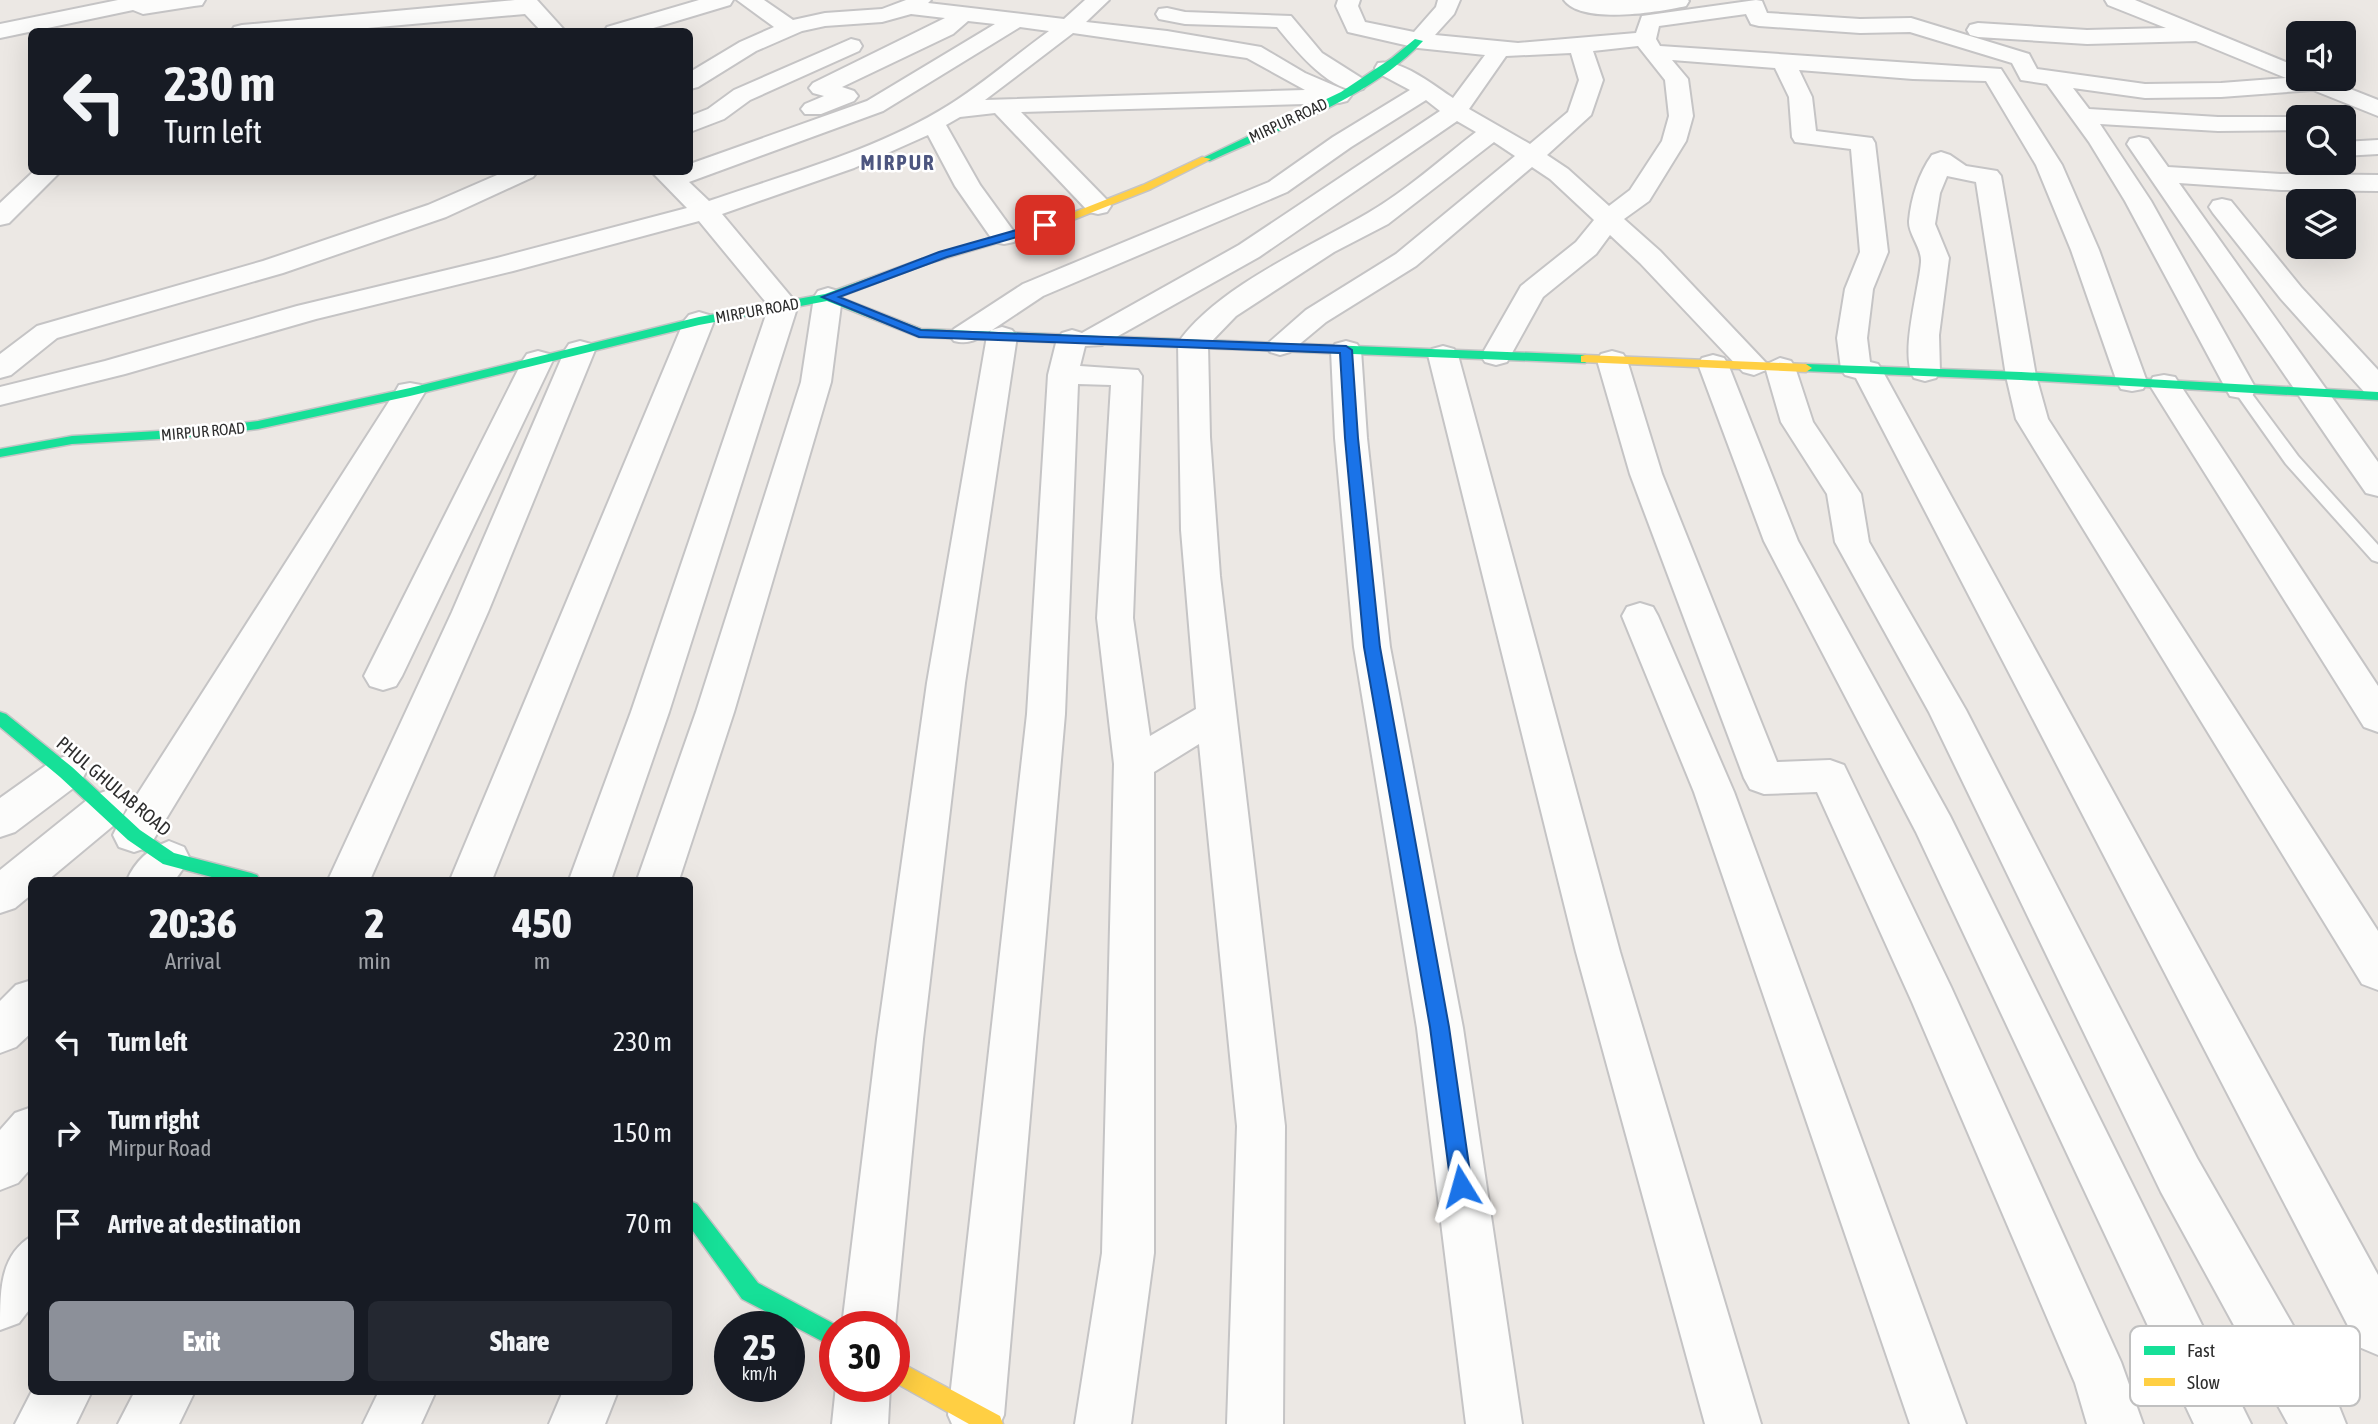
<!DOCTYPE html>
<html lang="en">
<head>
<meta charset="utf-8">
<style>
  body { margin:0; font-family:"Asap Condensed",sans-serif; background:#242831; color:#f1f3f6; height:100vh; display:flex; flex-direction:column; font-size:26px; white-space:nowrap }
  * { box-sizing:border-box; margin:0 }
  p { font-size:23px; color:#9ea1a6 }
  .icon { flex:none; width:38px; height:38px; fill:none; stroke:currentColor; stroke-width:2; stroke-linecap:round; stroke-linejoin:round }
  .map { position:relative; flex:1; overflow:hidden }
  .drawer { position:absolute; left:28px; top:877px; width:665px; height:518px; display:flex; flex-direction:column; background:#171b24; border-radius:10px; box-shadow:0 7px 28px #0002 }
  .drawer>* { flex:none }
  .guide { position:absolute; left:28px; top:28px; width:665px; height:147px; border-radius:10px; box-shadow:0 7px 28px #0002; background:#171b24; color:#f1f3f6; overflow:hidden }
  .tools { position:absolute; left:2286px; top:21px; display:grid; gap:14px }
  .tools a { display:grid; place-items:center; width:70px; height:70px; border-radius:10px; background:#171b24; box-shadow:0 7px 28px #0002; font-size:35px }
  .speed { position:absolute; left:714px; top:1311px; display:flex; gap:14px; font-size:35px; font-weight:700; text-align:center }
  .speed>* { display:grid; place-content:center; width:91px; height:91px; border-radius:50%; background:#171b24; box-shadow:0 7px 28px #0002; line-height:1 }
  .speed small { font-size:18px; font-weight:400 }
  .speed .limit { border:10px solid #d22; background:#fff; color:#111 }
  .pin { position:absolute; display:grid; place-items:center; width:60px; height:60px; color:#fff; margin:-30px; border-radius:14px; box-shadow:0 4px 10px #0006 }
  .me { position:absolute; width:77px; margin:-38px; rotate:352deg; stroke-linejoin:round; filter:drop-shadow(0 0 5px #0008) }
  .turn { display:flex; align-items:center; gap:24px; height:147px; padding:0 21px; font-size:32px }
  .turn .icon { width:91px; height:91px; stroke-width:2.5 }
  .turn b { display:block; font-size:49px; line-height:60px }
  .eta { display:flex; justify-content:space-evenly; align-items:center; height:119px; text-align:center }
  .eta b { font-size:42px; font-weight:800; line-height:49px }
  .action { display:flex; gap:14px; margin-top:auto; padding:14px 21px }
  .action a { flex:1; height:80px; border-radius:10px; background:#8c9099; color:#fff; font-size:28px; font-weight:800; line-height:80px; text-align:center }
  .action a+a { background:#242831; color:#f1f3f6 }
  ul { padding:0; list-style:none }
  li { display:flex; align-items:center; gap:21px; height:91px; padding:0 21px }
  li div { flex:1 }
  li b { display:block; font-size:26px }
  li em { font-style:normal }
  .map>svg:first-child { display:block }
</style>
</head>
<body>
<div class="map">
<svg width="2378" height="1424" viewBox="0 0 2378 1424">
  <rect width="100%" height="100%" fill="#ece8e4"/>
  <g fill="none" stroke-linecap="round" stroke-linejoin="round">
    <defs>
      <path id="lane" d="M2241,384L2246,386L2298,456L2378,545V562L2372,560L2286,464L2233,389Z"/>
      <path id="street" d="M118,0H205L202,5L194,6L143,14L133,10L0,38V24Z
        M515,0H537L566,32H542L525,14L323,32H231L234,27L242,25Z
        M699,0H733L730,5L640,32H604L607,27Z
        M737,0H764L793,20L825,13L882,9L906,0H931L928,3L1064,19L1085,0H1109L1086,22L1167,31L1261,47L1305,73L1347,91L1351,96L1347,101L1339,103L1021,112L1107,200L1111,206L1107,212L1098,214L1089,212L995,113L960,117L946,125L980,185L1017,236L1014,242L1004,244L994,242L955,186L928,135L854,168L722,214L798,305L669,712L611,880H569L631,712L769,306L699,221L513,271L316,319L125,374L0,405V387L105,361L297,306L497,258L687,208L652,172H690V164L867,101L995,24L968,21L953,34L842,87L854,91L858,96L854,101L821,114H805L801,109L805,104L824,96L813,93L809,88L813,83L945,18L911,14L882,22L825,26L802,31L756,51L698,87L690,89V72L740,42L774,27ZM1020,27L1049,31C1016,55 984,83 949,105C877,150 790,173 709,201L689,182L883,111ZM1073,33L1247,58L1305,90L985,100Z
        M1338,0H1360L1358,6L1365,22L1414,32L1436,7L1438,0H1460L1454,14L1435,35L1518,43L1636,33L1642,16L1756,0L1762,1L1767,13L1860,19L1911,18L2029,54L2037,69L2145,84L2221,83L2286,78L2196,41L2087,44L1978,37L1970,35L1967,30L1970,25L1978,23L2087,30L2166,28L2108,5L2105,0H2135L2298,67V79H2325L2378,100V116L2313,90L2221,97L2145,98L2073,88L2089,109L2218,117H2304H2298V130L2218,131L2100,124L2151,201L2256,389L2252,396L2241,398L2230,396L2226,389L2125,201L2089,142L2047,84L2021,80L2012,63L1910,32L1860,33L1759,26L1751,24L1746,14L1659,26L1656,39L1660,46L2001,69L2062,165L2099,250L2147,382L2143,389L2132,391L2121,389L2117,382L2071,250L2036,165L1986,81L1913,79L1799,70L1812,97L1816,131L1872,138L1875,143L1888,252L1873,289L1867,338L1870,362L1878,364L1882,370L2378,1275V1355L2359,1347L1856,378L1845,375L1841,369L1837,338L1845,289L1860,252L1851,149L1795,142L1792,137L1789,97L1775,68L1672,60L1688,79L1693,116L1686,141L1649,201L1624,219L1660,251L1767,364L1780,358L1791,361L1795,367L1813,422L1861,494L1869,542L1966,710L2197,1158L2338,1404L2346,1424H2288L2161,1192L1929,712L1835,542L1827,494L1781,422L1766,370L1754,375L1743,372L1640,263L1610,235L1596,254L1543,297L1507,362L1496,365L1485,362L1481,356L1521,286L1576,242L1594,220L1550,179L1532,167L1416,266L1326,322L1290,352L1280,355L1270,352L1265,346L1306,310L1396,254L1515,156L1494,142L1388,224L1334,252L1236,316L1208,345L1210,437L1220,576L1285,1126L1283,1424H1227L1237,1126L1199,744L1154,772V1253L1131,1424H1075L1102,1253L1114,764L1097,618L1111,385L1078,384L1065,714L1004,1415L1000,1424H952L948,1415L1027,714L1048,375L1057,339L1062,333L1072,330L1082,333L1239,245L1440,111L1426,100L1351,147L1287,192L1043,296L992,330L1002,327L1012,330L1017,336L965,683L923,1039L895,1326H842L877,1039L927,683L987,336L991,330C978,339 970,345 954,341L949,335L954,329L1023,284L1269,182L1333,137L1410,90L1378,73L1375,68L1378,63C1400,58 1435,86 1453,98L1485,55L1418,48L1348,32L1336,6ZM1638,46L1665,80L1669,116L1662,141L1630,190L1609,206L1568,169L1547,155L1591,115L1603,80L1593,51ZM1571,53L1579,80L1568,112L1530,144L1469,109L1506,56ZM1457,121L1476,132C1441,159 1406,191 1368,213C1310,247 1217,287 1178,343L1181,530L1196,709L1150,736L1133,618L1142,376L1138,370L1080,366L1085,346L1102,345L1259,257Z
        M1564,0H1688L1689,1L1686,6C1660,12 1582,25 1564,0Z
        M1167,8L1185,12L1291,16L1322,53L1363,79L1367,84L1363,89C1333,97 1294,48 1277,27L1185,24L1159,19L1156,14L1159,9Z
        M851,39L859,41L862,46L859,51L750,100L724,119L690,132V116L708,109L734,90Z
        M2139,137L2148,139L2168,167L2281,174L2378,175V191L2281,190L2179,183L2378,462V496L2366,493L2336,450L2127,144L2130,139Z
        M2378,140V154L2343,156V142Z
        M1941,152L1950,155L1966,166L1997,171L2001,176L2036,376L2048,419L2378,931V990L2362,984L2016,419L2006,376L1976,182L1947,176L1940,193L1935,224L1949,258L1939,335L1940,372L1936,378L1925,381L1914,378C1899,356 1919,289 1921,262C1922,248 1908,234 1909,221C1911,198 1919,173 1932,155Z
        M33,172H60L9,223L0,225V203Z
        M504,172H537L533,177L446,217L283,273L57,338L11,375L0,378V354L37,326L263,261L428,205Z
        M2222,199L2231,201L2301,287L2378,370V397L2367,395L2281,299L2213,213L2209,207L2213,201Z
        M828,288L838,291L842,297L831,382L734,712L679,880H637L696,712L801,382L814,297L818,291Z
        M699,312L709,315L714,321L492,880H450L684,321L689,315Z
        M580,341L591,344L595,350L488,612L370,880H328L452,612L565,350L569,344Z
        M1346,341L1357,344L1361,350L1367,438L1390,647L1463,1028L1522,1424H1466L1417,1028L1354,647L1335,438L1331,350L1335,344Z
        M1443,346L1454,349L1458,355L1620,952L1761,1424H1705L1576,952L1428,355L1432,349Z
        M538,351L549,354L553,360L402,676L396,686L383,690L370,686L364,676L523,360L527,354Z
        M1612,351L1623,354L1627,360L1662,474L1777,762L1830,760L1844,765L1951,987L2121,1362L2143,1424H2087L2075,1383L1912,1002L1817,792L1764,794L1750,789L1744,778L1630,474L1597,360L1601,354Z
        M1713,355L1724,358L1728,364L1798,541L1950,816L2251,1424H2194L1916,832L1764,541L1698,364L1702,358Z
        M2164,375L2175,377L2378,686V732L2364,727L2149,384L2153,377Z
        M410,383L421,385L425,392L149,847L134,852L119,847L113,835L119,823L395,392L399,385Z
        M1640,603L1653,607L1658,616L1734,792L1966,1424H1910L1694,792L1622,616L1627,607Z
        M66,756L80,761L86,772L80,783L15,832L0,837V798L52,761Z
        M106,791L120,796L126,808L120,820L48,880H32V894L15,908L0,913V870L92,796Z
        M169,841L184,847L190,859L175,880H127C135,861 150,848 169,841Z
        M32,980V1032L16,1047L0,1053V1001L16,985Z
        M32,1107V1167L18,1183L0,1190V1130L15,1113Z
        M32,1236V1306L19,1323L0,1330C0,1289 0,1255 32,1236Z
        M836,1386H890L888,1424H832Z
        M32,1391H92L76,1424H15Z
        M135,1391H195L179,1424H118Z
        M379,1391H436L421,1424H363Z
        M563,1391H618L605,1424H549Z"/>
      <path id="fast" d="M1415,39L1423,41C1368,100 1281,128 1210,161L1201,159L1341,92L1392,58Z
        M922,259L928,262L926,264L839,297L921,329L1585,355L1591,359L1585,363L919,337L827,301L699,325L410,396L258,429L193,437L72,444L0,457V449L72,436L193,429L258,421L410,388L699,317L825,294Z
        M1806,364L2021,372L2378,392V400L2021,380L1802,371V365Z
        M0,712L6,714L72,767L140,830L174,853L251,873L257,875L260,880H223L163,864L128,840L60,777L0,727Z
        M690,1201L697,1204L758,1283L838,1326H835V1348L742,1299L690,1227Z"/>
      <path id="slow" d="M1202,157L1211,159L1151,189L1065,223L926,264L916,262L1057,219L1143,185Z
        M1585,355L1806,364L1812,368L1806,372L1581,362V356Z
        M894,1359L1000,1416L1003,1424H969L894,1382Z"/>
    </defs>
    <!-- lane casing -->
    <use href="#lane" stroke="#c5c4c5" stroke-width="4"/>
    <!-- street casing -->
    <use href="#street" stroke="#c5c4c5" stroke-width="4"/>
    <!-- fast casing -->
    <use href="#fast" stroke="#c5c4c5" stroke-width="3"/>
    <!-- slow casing -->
    <use href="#slow" stroke="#c5c4c5" stroke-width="3"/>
    <!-- lane -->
    <use href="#lane" fill="#fcfcfb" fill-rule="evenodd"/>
    <!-- street -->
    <use href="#street" fill="#fcfcfb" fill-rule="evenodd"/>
    <!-- fast -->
    <use href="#fast" fill="#16e098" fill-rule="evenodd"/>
    <!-- slow -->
    <use href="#slow" fill="#ffcf43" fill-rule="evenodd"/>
  </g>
  <!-- route -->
  <path fill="#1a73e8" stroke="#114b97" stroke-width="2" d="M1045,222L1049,223V228L947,257L839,297L921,330L1346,346L1352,350L1358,438L1380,647L1449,1027L1472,1186L1469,1193L1461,1196L1454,1193L1451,1186L1430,1027L1364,647L1345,438L1340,353L919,337L822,297L939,252Z"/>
  <g text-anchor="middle" stroke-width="5" stroke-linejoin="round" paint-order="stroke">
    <!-- far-street labels -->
    <g font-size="16" fill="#2e2e2e" stroke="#fff">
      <text transform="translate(1288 120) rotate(-25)" y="6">MIRPUR ROAD</text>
      <text transform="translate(757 310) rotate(-10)" y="6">MIRPUR ROAD</text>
      <text transform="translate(203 431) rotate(-5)" y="6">MIRPUR ROAD</text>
    </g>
    <!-- street labels -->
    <g font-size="19" fill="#2e2e2e" stroke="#fff">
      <text transform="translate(114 786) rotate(40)" y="7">PHUL GHULAB ROAD</text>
    </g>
    <!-- far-district labels -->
    <g font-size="21" font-weight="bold" letter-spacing="2" fill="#4d5680" stroke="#fff">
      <text x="898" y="170">MIRPUR</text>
    </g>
  </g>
  <!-- legend -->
  <rect x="2130" y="1326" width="230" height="80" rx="10" fill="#fff" stroke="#c0c0c0" stroke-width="2"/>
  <rect x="2144" y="1346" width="31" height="9" fill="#16e098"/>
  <rect x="2144" y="1378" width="31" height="8" fill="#ffcf43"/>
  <g font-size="19" fill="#2e2e2e">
    <text x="2187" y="1357">Fast</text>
    <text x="2187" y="1389">Slow</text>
  </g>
</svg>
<div class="tools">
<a><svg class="icon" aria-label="sound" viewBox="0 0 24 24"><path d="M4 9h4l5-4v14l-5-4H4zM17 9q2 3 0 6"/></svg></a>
<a><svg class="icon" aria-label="search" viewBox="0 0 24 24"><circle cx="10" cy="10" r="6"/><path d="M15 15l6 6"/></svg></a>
<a><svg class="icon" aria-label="layers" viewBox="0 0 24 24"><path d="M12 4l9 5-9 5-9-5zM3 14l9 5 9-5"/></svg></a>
</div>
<div class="speed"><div>25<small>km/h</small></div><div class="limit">30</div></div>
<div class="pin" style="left:1045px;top:225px;background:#d93025"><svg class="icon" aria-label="arrive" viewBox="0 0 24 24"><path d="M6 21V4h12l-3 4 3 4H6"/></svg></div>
<svg class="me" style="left:1461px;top:1186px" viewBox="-20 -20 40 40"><path d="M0-17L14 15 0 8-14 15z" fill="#1a73e8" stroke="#fff" stroke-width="4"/></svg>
<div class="guide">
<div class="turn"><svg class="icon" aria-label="left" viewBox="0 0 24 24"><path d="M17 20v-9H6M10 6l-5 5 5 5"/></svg><div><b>230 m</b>Turn left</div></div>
</div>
<section class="drawer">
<div class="eta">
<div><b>20:36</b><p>Arrival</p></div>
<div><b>2</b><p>min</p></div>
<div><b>450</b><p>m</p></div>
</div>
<ul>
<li><svg class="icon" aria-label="left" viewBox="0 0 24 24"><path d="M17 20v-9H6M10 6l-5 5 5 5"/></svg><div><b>Turn left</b></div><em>230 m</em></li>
<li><svg class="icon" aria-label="right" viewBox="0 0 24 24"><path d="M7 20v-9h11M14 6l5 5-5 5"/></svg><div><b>Turn right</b><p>Mirpur Road</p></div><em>150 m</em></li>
<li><svg class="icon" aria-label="arrive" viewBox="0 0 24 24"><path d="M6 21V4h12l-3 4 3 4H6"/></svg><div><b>Arrive at destination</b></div><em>70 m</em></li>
</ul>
<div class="action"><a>Exit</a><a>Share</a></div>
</section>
</div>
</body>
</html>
